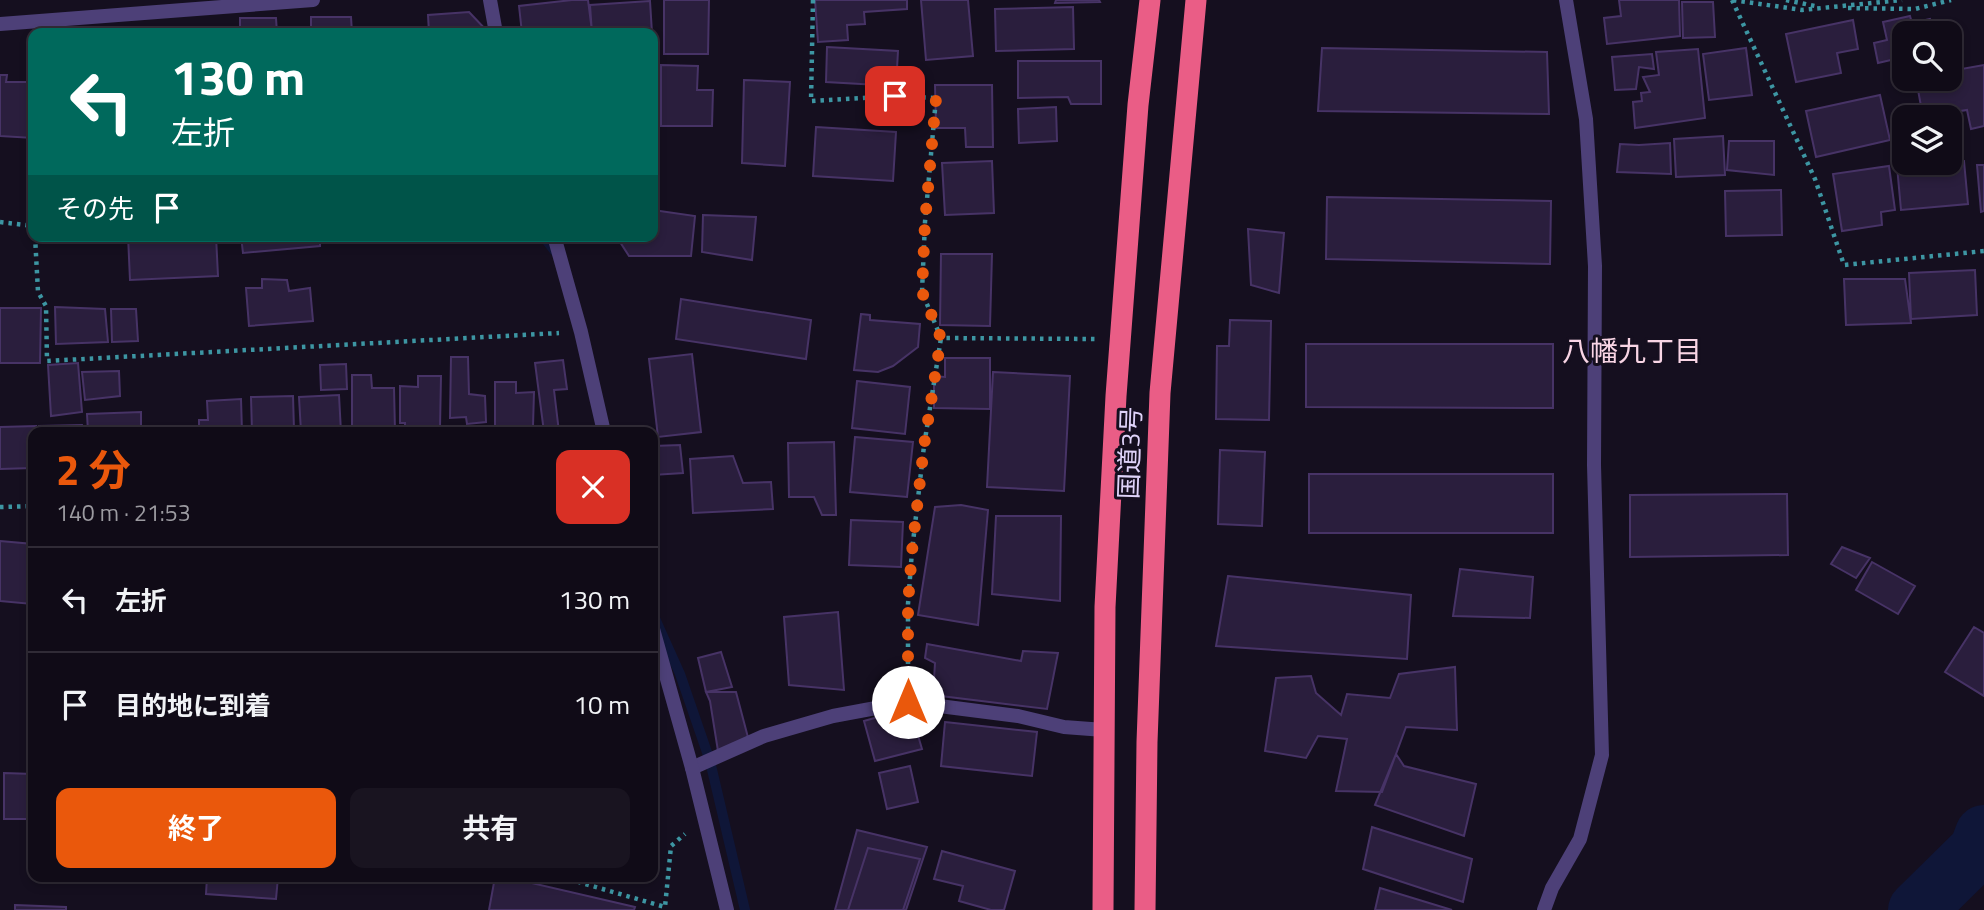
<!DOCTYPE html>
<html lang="ja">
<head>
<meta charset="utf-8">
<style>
  body { margin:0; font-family:"Titillium Web","Noto Sans JP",sans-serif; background:#191420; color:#f1f3f6; height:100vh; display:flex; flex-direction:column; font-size:26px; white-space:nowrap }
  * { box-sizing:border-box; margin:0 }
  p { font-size:23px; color:#9c9ba1 }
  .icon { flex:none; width:38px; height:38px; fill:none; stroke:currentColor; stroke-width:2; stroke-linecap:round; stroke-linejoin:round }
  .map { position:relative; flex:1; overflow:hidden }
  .side { position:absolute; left:28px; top:427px; width:630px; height:455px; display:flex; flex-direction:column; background:#100b17; border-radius:14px; box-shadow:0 4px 10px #0003,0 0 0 2px #302b36 }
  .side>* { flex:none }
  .guide { position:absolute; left:28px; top:28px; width:630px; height:214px; border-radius:14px; box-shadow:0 4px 10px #0003,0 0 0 2px #302b36; background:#00695c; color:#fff; overflow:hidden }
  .fabs { position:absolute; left:1892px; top:21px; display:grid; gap:14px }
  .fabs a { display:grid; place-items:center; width:70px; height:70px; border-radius:14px; background:#100b17; box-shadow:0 4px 10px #0003,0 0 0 2px #302b36; font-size:35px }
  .pin { position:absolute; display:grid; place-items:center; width:60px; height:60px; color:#fff; margin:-30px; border-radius:14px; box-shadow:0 4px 10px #0006 }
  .me { position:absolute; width:77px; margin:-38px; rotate:0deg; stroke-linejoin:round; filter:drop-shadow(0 0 5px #0008) }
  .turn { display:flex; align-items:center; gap:24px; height:147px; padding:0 28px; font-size:32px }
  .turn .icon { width:91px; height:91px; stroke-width:2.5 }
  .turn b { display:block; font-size:49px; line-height:60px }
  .then { display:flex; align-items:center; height:66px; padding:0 28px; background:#0003; gap:14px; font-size:26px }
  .round { display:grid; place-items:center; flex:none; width:74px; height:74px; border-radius:14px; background:#191420 }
  .summary { display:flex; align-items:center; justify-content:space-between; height:119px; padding:0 28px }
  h1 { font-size:42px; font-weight:700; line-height:52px; color:#ea580c }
  .cta { display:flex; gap:14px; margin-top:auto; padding:14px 28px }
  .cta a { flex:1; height:80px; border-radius:14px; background:#ea580c; color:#fff; font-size:28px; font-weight:700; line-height:80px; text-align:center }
  .cta a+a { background:#191420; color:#f1f3f6 }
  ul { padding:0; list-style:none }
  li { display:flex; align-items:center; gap:21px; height:105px; padding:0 28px; border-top:2px solid #302b36 }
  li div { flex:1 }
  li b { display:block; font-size:26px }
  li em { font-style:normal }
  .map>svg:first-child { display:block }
</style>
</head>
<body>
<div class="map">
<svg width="1984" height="910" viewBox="0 0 1984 910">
  <rect width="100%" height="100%" fill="#150f1f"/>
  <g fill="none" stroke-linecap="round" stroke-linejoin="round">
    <!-- stream -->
    <path stroke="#0f1638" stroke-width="10" d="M543,236L558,255
      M653,614L680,674L710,761L745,910"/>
    <!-- river -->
    <path stroke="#0f1638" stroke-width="58" d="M1917,910L1978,850L1984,834"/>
  </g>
  <!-- building -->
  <path fill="#2a1e3d" stroke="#473366" stroke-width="2" d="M572,0H588L592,31L522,33L519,6Z
    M664,0H709L708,54H664Z
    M815,0H907V9L864,12L865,24L847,25L848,40L818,42Z
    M921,0H968L973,56L926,60Z
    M1056,0H1099L1100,2L1055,3Z
    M1619,0H1679L1680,36L1607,44L1604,18L1621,16Z
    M650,1L652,33H592L590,5Z
    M1682,2H1713L1715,37L1683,38Z
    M1073,7L1074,49L996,51L995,9Z
    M469,12L489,33H429L428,15Z
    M1910,16L1912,23L1930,19L1934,33H1904V57L1878,63L1874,43L1887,40L1883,22Z
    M311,17H351L352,33H311Z
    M240,18H276L277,33H240Z
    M1853,20L1858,49L1837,53L1841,73L1796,82L1786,34Z
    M827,47L898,51L896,86L826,82Z
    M1322,48L1547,52L1549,114L1318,111Z
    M1746,48L1752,95L1709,100L1703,54Z
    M1698,49L1705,118L1635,128L1633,102L1642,101L1641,93L1650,92L1643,77L1659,75L1656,52Z
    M1652,54L1654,69L1639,67L1636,89L1615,90L1612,57Z
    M1018,61H1101V104H1071L1068,97L1018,98Z
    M661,65L698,66L697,90H713L712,126H661Z
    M1984,65V126L1971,129L1967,110L1923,117L1916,79H1950V71Z
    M0,75H7L6,82H33V138L0,136Z
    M744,80L790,82L785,166L742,163Z
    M935,85H992L993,147H966L965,128H936Z
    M1880,95L1890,140L1816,157L1806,111Z
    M1056,107L1057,141L1019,143L1018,109Z
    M816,127L896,132L893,181L813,176Z
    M1723,136L1725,175L1676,177L1674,139Z
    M1729,141H1774V175L1727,170Z
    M1670,143L1671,174L1617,172L1620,144L1639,145Z
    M992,161L994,213L945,215L942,163Z
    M1964,161L1968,204L1901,210L1897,166Z
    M1977,165H1984V211L1981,212Z
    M1889,166L1895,210L1881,212L1882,225L1842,231L1833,174Z
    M1781,190L1782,235L1726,236L1725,191Z
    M1327,197L1551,201L1550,264L1326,259Z
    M653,210L695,216L691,256H629L620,242L621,236H653Z
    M703,215L756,217L752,260L702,252Z
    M1248,229L1284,233L1279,293L1251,285Z
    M128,236H216L218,276L130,280Z
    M241,236H320V246L243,253Z
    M941,254H992L990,326L940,325Z
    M1975,270L1977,315L1911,319L1909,273Z
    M262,279L287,280L289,291L310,288L313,321L249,326L246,288H262Z
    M1844,279H1905L1911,323L1846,325Z
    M681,299L811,320L806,359L676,339Z
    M55,307L105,309L108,342L56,344Z
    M0,308H41L40,363H0Z
    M111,309H136L138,341L112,342Z
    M861,314L870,315V320L920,324L918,347L893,366L878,372L854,370Z
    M1230,320L1271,321L1269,420L1216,419L1217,346H1229Z
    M1306,344H1553V408L1306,407Z
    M692,354L701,432L658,437L649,359Z
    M451,357H468L469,394L485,396L486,422L467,424L466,417L450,418Z
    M945,358H990V409L934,408V376L945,377Z
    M563,360L567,389L554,390L559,432H544L535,363Z
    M78,363L82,412L51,416L48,365Z
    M346,364L347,389L321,390L320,365Z
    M119,371L120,396L85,400L82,372Z
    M993,372L1070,376L1064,491L987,487Z
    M352,375H371L372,388H394L395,431L352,432Z
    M418,376H441L440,428H405V423H400V386L418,387Z
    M857,381L910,387L905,434L852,428Z
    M495,382H516V393L534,392L533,426H521V432H495Z
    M339,395L341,432H301L299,397Z
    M293,396L294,430L252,432L251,397Z
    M241,399L242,432H199V420H208L207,401Z
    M141,412V432H88L87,414Z
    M82,425L83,432H39V426Z
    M36,426V432H33V468L0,469V427Z
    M855,437L913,442L907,497L850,492Z
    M834,442L836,515H822L814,497H789L788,443Z
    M680,445L683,473L653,475V446Z
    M1220,450L1265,452L1262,526L1218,524Z
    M733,456L743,483L771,482L773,509L693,513L690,459Z
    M1309,474H1553V533H1309Z
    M1787,494L1788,555L1630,557V495Z
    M961,505L988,510L978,625L918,615L935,507Z
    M996,516H1061L1060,601L992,594Z
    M851,520L903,522L901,567L849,565Z
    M0,541L33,544L32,604L0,601Z
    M1842,547L1870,558L1856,578L1831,564Z
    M1872,562L1915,586L1898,614L1856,590Z
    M1460,569L1533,577L1530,618L1453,616Z
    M1228,576L1411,595L1407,659L1216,646Z
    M838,612L844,690L789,685L784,617Z
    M1974,627L1984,633V696L1945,672Z
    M927,644L1021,661L1023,651L1058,653L1047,709L933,695L935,663L925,658Z
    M721,652L732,687L706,692L698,658Z
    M1455,667L1457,730L1406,727L1382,792L1336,791L1347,739L1318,736L1306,758L1265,751L1276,678L1311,676L1316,693L1341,715L1347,694L1390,698L1399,674Z
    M706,692H736L750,745L718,751L710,701Z
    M910,708L922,749L875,761L864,721Z
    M945,722L1037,732L1032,776L941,766Z
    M1396,754L1404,766L1476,784L1464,836L1375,805Z
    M910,766L918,802L887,809L879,773Z
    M4,773L33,774V819H4Z
    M1372,827L1472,859L1463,902L1363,869Z
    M857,830L927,847L906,910H835Z
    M868,848L920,859L903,910H848Z
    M942,851L1015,871L1004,910H991L959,901L963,886L934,879Z
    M207,877H278L276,899L206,894Z
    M495,877H506L635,907L634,910H489Z
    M1380,888L1452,910H1375Z
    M15,905L66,907V910H15Z"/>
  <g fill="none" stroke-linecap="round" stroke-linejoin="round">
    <!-- path -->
    <path stroke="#3d96a3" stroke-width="4.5" stroke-dasharray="3.5 5" stroke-linecap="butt" d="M813,0L811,101L895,96L936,98L925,222L922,292L941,338L1095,339
      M1732,0L1815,179L1844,265L1984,251
      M1733,0L1802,10L1902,0
      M1786,0L1815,6
      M1848,8L1915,9L1951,0
      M0,222L33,226
      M35,236L38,292L46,306L47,361L559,333
      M0,507L33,506
      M908,681V604L912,551L924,446L941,338
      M561,877L665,907L671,846L685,834"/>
    <!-- lane -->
    <path stroke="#4d4078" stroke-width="14" d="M692,768L764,736L833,716L908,702L1018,716L1064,727L1104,730"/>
    <!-- street -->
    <path stroke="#4d4078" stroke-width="14" d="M490,0L496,33
      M0,24L313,0
      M554,236L581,332L604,432
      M653,629L692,768L727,910
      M1544,910L1552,888L1580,839L1602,755L1594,465L1595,266L1586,119L1566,0"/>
    <!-- highway -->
    <path stroke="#ea5d86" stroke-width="21" d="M1103,910L1105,607L1116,396L1138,105L1150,0
      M1145,910L1147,742L1160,393L1196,0"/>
  </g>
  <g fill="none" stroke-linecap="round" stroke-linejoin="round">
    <!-- route -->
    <path stroke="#ea580c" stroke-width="12" stroke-dasharray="0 21.6" d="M895,96L936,99L925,222L922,292L941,338L924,446L912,551L908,604V702"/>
  </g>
  <g text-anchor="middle" stroke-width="6" stroke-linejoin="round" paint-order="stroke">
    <!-- street labels -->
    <g font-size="26" fill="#dfd3f9" stroke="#150f1f">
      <text transform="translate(1130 453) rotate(-88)" y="9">国道3号</text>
    </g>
    <!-- neighbourhood labels -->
    <g font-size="28" fill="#f9d5e5" stroke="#150f1f">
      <text x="1632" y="361">八幡九丁目</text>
    </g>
  </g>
</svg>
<div class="fabs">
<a><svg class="icon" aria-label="search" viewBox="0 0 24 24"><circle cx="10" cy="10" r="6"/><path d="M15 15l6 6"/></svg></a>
<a><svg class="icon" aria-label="layers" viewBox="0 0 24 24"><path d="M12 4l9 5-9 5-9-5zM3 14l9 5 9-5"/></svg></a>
</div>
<div class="pin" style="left:895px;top:96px;background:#d93025"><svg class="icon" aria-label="arrive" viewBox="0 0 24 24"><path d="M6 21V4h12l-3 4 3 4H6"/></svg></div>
<svg class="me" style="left:908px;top:702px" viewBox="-20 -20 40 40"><circle r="19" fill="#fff"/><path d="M0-13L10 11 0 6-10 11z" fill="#ea580c"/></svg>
<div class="guide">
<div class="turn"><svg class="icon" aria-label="left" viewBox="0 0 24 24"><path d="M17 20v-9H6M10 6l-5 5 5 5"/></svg><div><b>130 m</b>左折</div></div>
<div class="then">その先<svg class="icon" aria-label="arrive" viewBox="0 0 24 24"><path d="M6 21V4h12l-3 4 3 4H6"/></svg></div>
</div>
<section class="side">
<div class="summary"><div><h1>2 分</h1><p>140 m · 21:53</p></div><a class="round" style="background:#d93025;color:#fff"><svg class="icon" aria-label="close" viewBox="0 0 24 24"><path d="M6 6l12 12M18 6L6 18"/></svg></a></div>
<ul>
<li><svg class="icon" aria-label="left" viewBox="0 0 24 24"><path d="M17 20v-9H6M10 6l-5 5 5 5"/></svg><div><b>左折</b></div><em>130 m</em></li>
<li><svg class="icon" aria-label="arrive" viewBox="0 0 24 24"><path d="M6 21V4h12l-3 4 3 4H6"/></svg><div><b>目的地に到着</b></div><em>10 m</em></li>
</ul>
<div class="cta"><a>終了</a><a>共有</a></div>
</section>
</div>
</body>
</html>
